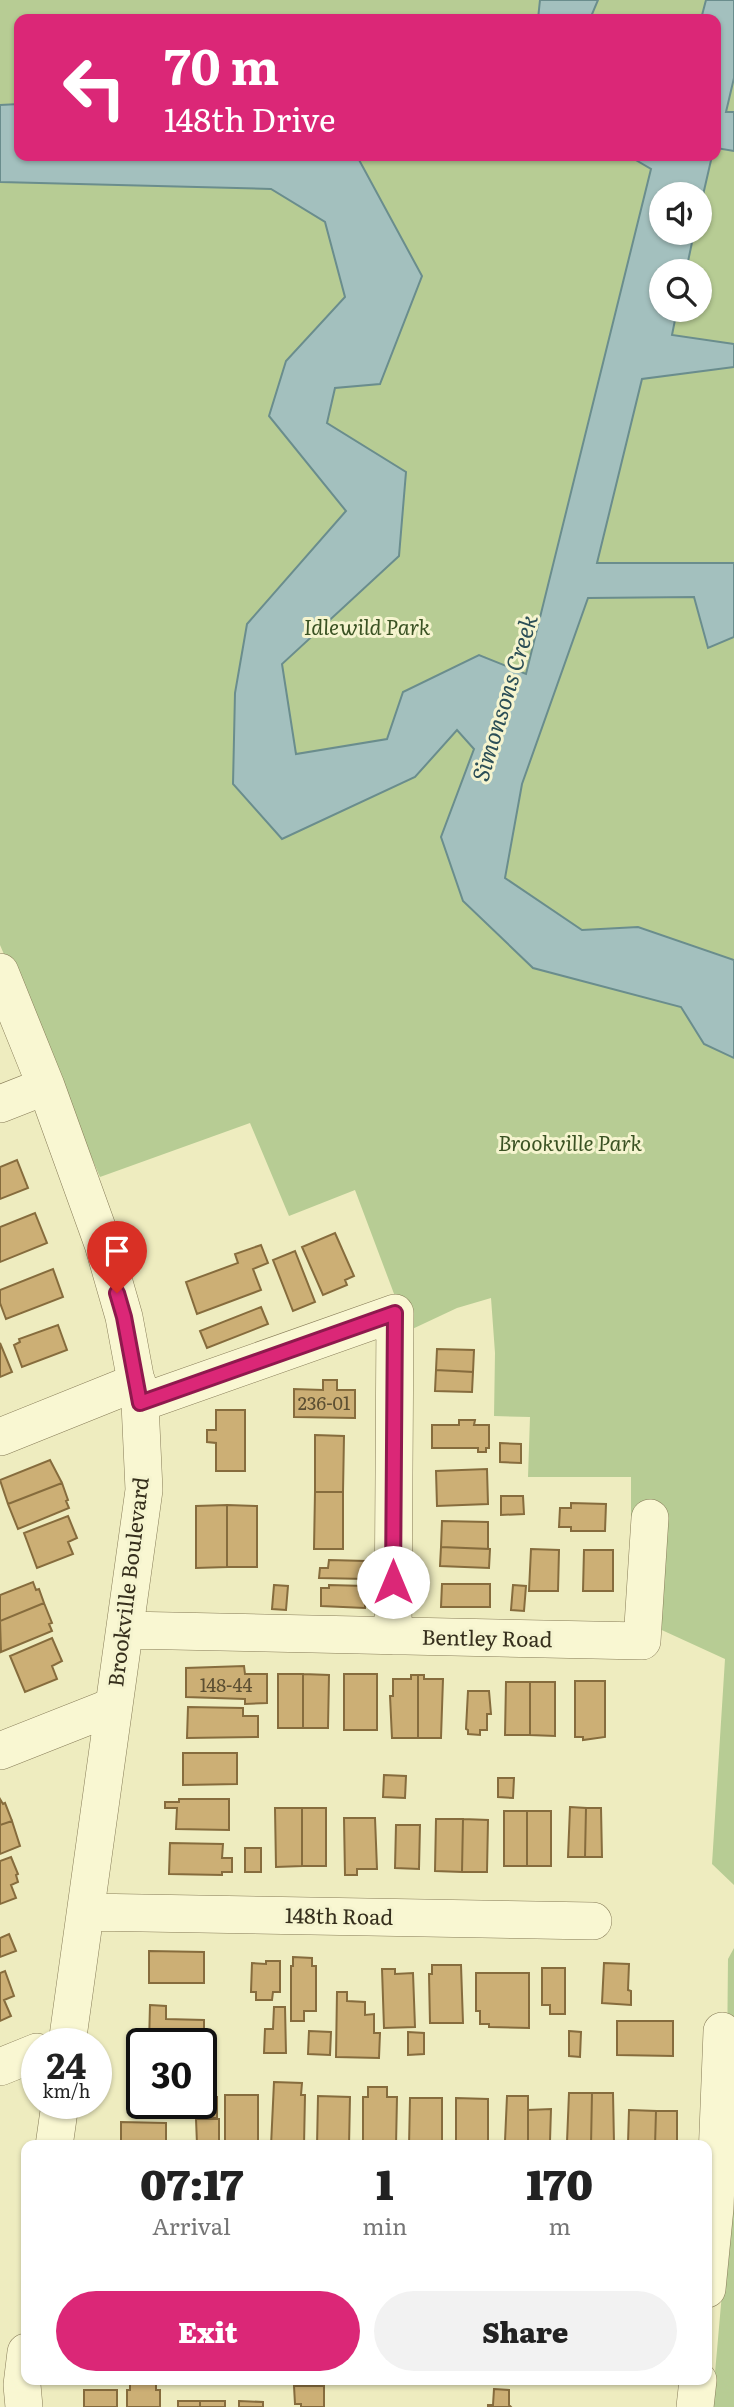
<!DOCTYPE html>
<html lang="en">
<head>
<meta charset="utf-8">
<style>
  body { margin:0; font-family:Literata,serif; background:#f2f2f2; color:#222; height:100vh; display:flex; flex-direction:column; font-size:26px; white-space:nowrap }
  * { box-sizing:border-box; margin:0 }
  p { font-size:23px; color:#767676 }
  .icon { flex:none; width:38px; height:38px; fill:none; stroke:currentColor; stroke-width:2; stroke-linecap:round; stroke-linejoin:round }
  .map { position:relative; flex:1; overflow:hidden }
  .side { position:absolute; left:21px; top:2140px; width:691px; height:245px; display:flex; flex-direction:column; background:#fff; border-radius:14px; box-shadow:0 2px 5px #0004 }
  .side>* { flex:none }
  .top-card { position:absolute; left:14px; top:14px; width:707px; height:147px; border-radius:14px; box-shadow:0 2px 5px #0004; background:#db2777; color:#fff; overflow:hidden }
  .controls { position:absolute; left:649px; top:182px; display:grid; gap:14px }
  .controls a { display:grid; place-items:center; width:63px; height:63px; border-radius:50%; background:#fff; box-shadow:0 2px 5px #0004; font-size:35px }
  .speed { position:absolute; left:21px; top:2028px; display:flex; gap:14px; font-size:35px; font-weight:700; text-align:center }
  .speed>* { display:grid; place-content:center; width:91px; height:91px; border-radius:50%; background:#fff; box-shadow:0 2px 5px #0004; line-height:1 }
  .speed small { font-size:18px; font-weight:400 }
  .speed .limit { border:4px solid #111; border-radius:10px; background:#fff; color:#111 }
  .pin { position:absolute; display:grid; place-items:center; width:60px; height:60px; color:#fff; margin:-72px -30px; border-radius:50% 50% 50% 0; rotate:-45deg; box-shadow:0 0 7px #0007 }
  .pin .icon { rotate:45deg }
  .me { position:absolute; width:77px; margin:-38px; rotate:0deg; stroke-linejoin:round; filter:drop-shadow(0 0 5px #0008) }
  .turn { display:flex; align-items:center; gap:24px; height:147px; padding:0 35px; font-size:32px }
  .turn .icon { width:91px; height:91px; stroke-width:2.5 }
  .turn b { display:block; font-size:49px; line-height:60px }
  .eta { display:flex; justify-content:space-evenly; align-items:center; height:119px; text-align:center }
  .eta b { font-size:42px; font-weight:800; line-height:49px }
  .primary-button { display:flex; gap:14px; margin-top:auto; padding:14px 35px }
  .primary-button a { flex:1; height:80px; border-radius:42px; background:#db2777; color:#fff; font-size:28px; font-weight:800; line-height:80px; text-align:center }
  .primary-button a+a { background:#f2f2f2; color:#222 }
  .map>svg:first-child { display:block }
</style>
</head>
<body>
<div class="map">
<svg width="734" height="2407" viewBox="0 0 734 2407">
  <rect width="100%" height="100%" fill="#eeecbf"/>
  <!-- green -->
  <path fill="#b7cc94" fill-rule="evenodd" d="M0,0H734V1885L712,1864L725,1659L653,1626L631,1607V1477H528L530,1417L494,1416L495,1353L491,1298L457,1308L408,1331L355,1190L289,1216L250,1123L100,1177L0,945ZM19,19H716V156H19ZM662,194H700V233H662ZM662,271H700V310H662Z
    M734,1948V2407H712L725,2259L728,1959Z"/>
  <!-- water -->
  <path fill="#a3c0be" stroke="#6a8d8d" stroke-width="2" d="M540,0H598L590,19H538Z
    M706,0H734V78L726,112H734V151L716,148V19H701Z
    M19,104V156H368L358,158L422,276L380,384L335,388L327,423L406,472L399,556L282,664L296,754L387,739L403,692L479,655L526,674L651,169L629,156H712L700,208V194H662V233H694L686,271H662V310H677L672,335L734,344V367L642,379L597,563H734V637L708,648L694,597L588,598L522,784L505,878L582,930L638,927L734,960V1058L704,1044L681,1007L533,968L463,901L441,837L474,749L457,730L415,777L282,839L233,784L235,693L247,624L346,511L269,416L286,361L345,297L325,222L271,189L0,182V105Z"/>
  <!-- building -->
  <path fill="#ccaf75" stroke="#866c3d" stroke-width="2" d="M17,1160L28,1188L0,1199V1167Z
    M35,1213L47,1243L0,1262V1227Z
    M335,1233L354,1276L345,1280L347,1285L323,1295L302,1247Z
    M261,1245L268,1263L253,1269L261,1290L197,1314L186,1282L238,1263L235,1254Z
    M295,1251L315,1302L293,1311L273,1260Z
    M53,1269L63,1297L6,1319L0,1303V1290Z
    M261,1307L268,1324L207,1348L200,1331Z
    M58,1325L67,1350L22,1367L14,1345L20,1342L19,1339Z
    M0,1343L12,1372L0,1377Z
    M437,1349L474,1350L473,1372L436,1370Z
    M436,1370L473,1372L472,1392L435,1391Z
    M323,1380H337V1390H355V1418L294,1417V1389L323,1390Z
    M216,1410H245V1471H216V1443L207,1442V1430H216Z
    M459,1420H475L474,1425H489V1448H486V1452H478V1448H432V1425H459Z
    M315,1435L344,1436L343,1492H315Z
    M500,1443L521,1444V1463L500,1462Z
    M50,1460L62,1483L8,1504L0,1480Z
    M487,1469L488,1504L437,1506L436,1471Z
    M62,1483L68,1500L66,1501L69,1508L18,1529L8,1504Z
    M315,1492H343V1549H314Z
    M501,1496H523L524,1514L501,1515Z
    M571,1503L606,1504L605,1531H571V1527H559L560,1508H571Z
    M227,1505L257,1506V1567H227Z
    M227,1505V1567L196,1568V1506Z
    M68,1516L77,1538L68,1542L73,1554L37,1568L24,1533Z
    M442,1521L488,1522V1549L441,1547Z
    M441,1547L490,1549L489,1568L440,1566Z
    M531,1549L559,1550L558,1591H529Z
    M584,1550H613V1591H583Z
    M329,1560L366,1561V1579L319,1578L320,1568H328Z
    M33,1582L36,1590L39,1589L44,1603L0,1621V1595Z
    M442,1584H490V1607H441Z
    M274,1585L288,1586L286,1610L272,1609Z
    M329,1585L365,1586V1608L321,1606V1588H329Z
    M513,1585L526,1586L524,1611L511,1610Z
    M44,1603L52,1623L49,1624L52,1631L1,1652L0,1621Z
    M52,1638L62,1661L52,1666L57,1679L25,1692L10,1656Z
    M244,1666L245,1674H267V1703L245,1704V1699L186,1697V1668Z
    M278,1674H303V1728H278Z
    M303,1674L329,1675L328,1728H303Z
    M344,1674H377V1730H344Z
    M411,1675H418V1738H392L390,1696H393V1679H411Z
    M418,1675H424V1679H443L441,1738H418Z
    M575,1681H605V1737L583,1740V1737H575Z
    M506,1682H530V1735H505Z
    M530,1682H555V1736L530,1735Z
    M468,1691H489L491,1714H487V1730H480V1735L468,1734V1730L466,1729Z
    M188,1707L243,1708V1716H258V1737L187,1738Z
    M183,1753H237V1784L183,1785Z
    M384,1775L406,1776L405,1798L383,1797Z
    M498,1778H514L513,1798L498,1797Z
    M0,1799L3,1804L5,1803L12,1821L0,1825Z
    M179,1799H229V1830L176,1829L177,1808H165V1802H179Z
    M570,1807L586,1808L585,1857H568Z
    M275,1808H302V1866L276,1867Z
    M302,1808H326V1866H302Z
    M586,1808H601L602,1857H585Z
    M504,1811H527V1866H504Z
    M527,1811H551V1866H527Z
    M344,1818H375L377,1869H357V1875H345Z
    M436,1819H463L462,1872L435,1871Z
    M463,1819L488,1820L487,1872H462Z
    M12,1821L20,1846L0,1854V1825Z
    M396,1825H420L419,1869L395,1868Z
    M170,1843L223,1844L222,1858H232V1872H222V1875L169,1874Z
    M245,1848H261V1872H245Z
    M11,1857L18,1874L16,1875L18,1882L11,1885L16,1898L0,1904V1861Z
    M9,1934L16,1951L0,1957V1938Z
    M149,1951L204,1952V1983H149Z
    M293,1957L312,1958V1966H316V2011H304V2021H291V1966H293Z
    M266,1961H280V1992H273L272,2000H256V1992H251L252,1963L266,1964Z
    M604,1963L629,1964L628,1990L631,1991V2005L602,2003Z
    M432,1965H461L463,2023H430L429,1974H432Z
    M542,1968H565V2014H550V2005H542Z
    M382,1969H395V1974L413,1973L415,2027L384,2028Z
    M5,1971L14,1996L4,2000L11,2016L0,2021V1973Z
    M476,1973H529V2028L489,2027V2024H480V2011H476Z
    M337,1992H347V2001L365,2002V2015L374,2014V2033H380L379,2058L336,2057Z
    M150,2005L166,2006V2019L204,2020V2051H201V2044H149Z
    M274,2007H285L286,2053H264L265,2029H273Z
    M617,2021H673V2056L617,2055Z
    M309,2031L331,2032L330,2055L308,2054Z
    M569,2031L581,2032L580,2057L569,2056Z
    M408,2032L424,2033V2054L408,2055Z
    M129,2060H142V2104H161V2106L128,2105Z
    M274,2082L302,2083L301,2095H305L304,2146H271Z
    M368,2087H387V2097H397L396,2146H363V2097H368Z
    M569,2093H592L591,2146H574V2142H567Z
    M592,2093H613L614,2143L591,2146Z
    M225,2095H258V2146H225Z
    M201,2096L217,2097V2118H183V2104H201Z
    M318,2096L350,2097L349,2146H317Z
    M507,2096H528V2146H512V2141H505Z
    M410,2098H442V2146H409Z
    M456,2098L488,2099V2146H456Z
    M551,2109L550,2141H544V2146H528V2110Z
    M629,2110L656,2111L655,2146H636V2143H628Z
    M656,2111H677V2143L655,2146Z
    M196,2119H219V2144H197Z
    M121,2122L166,2123V2146H121Z
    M130,2380H156V2390H160V2407H127V2390H130Z
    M294,2386H324V2407H301V2404H295Z
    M494,2389L509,2390V2405L511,2407H488V2405H493Z
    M84,2390H117V2407H84Z
    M178,2401H200V2407H178Z
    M200,2401H225V2407H200Z
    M239,2401L263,2402V2407H239Z"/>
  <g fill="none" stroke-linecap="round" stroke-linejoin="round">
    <defs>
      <path id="minor" d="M0,972L46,1086L103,1244L124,1317L140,1403L144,1490L67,2044
        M0,1104L46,1086
        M140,1403L395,1313L393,1636
        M0,1437L137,1382
        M125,1630L642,1641L650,1518
        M0,1751L114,1706
        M86,1912L593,1921
        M0,2067L37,2052
        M54,2146L60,2104
        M707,2289L715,2208L722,2031
        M24,2407L22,2385L26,2352
        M695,2407L698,2380"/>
    </defs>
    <!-- minor casing -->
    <use href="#minor" stroke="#877c58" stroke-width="38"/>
    <!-- minor -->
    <use href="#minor" stroke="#f9f7d2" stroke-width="37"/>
  </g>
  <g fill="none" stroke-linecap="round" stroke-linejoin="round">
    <defs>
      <path id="route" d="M117,1293L124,1317L140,1403L395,1313L393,1582"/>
    </defs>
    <!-- route casing -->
    <use href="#route" stroke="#8e194d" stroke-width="18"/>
    <!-- route -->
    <use href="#route" stroke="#db2777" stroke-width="12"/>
  </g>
  <g text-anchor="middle" stroke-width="6" stroke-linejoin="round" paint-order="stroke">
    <!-- number labels -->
    <g font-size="18" fill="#5c4f32">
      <text x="324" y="1410">236-01</text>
      <text x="226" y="1692">148-44</text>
    </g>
    <!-- park labels -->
    <g font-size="21" font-style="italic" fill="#3a5223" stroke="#f5f4cf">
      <text x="367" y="635">Idlewild Park</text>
      <text x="570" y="1151">Brookville Park</text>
    </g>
    <!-- street labels -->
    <g font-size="21" fill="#362f1c" stroke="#f5f4cf">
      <text transform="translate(129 1582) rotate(-83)" y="7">Brookville Boulevard</text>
      <text transform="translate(487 1639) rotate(1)" y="7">Bentley Road</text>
      <text transform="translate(339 1917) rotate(1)" y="7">148th Road</text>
    </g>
    <!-- water labels -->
    <g font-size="23" font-style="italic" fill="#2b4e56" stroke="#f5f4cf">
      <text transform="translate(505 698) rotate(-73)" y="8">Simonsons Creek</text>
    </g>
  </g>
</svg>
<div class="controls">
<a><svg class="icon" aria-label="sound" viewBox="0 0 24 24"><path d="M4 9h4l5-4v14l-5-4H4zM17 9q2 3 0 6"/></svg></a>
<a><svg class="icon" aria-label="search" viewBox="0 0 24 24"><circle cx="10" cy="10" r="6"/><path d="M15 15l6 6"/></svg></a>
</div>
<div class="speed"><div>24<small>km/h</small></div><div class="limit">30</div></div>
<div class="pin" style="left:117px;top:1293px;background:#d93025"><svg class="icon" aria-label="arrive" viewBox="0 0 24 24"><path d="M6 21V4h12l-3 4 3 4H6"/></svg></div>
<svg class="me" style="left:393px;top:1582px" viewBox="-20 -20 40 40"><circle r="19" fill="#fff"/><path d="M0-13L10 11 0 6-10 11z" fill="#db2777"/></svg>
<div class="top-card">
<div class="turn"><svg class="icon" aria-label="left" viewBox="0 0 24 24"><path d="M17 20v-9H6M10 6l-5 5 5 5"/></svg><div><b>70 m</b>148th Drive</div></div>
</div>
<section class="side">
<div class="eta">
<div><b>07:17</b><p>Arrival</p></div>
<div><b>1</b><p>min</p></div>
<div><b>170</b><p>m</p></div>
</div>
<div class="primary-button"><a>Exit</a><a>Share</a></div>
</section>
</div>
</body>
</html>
